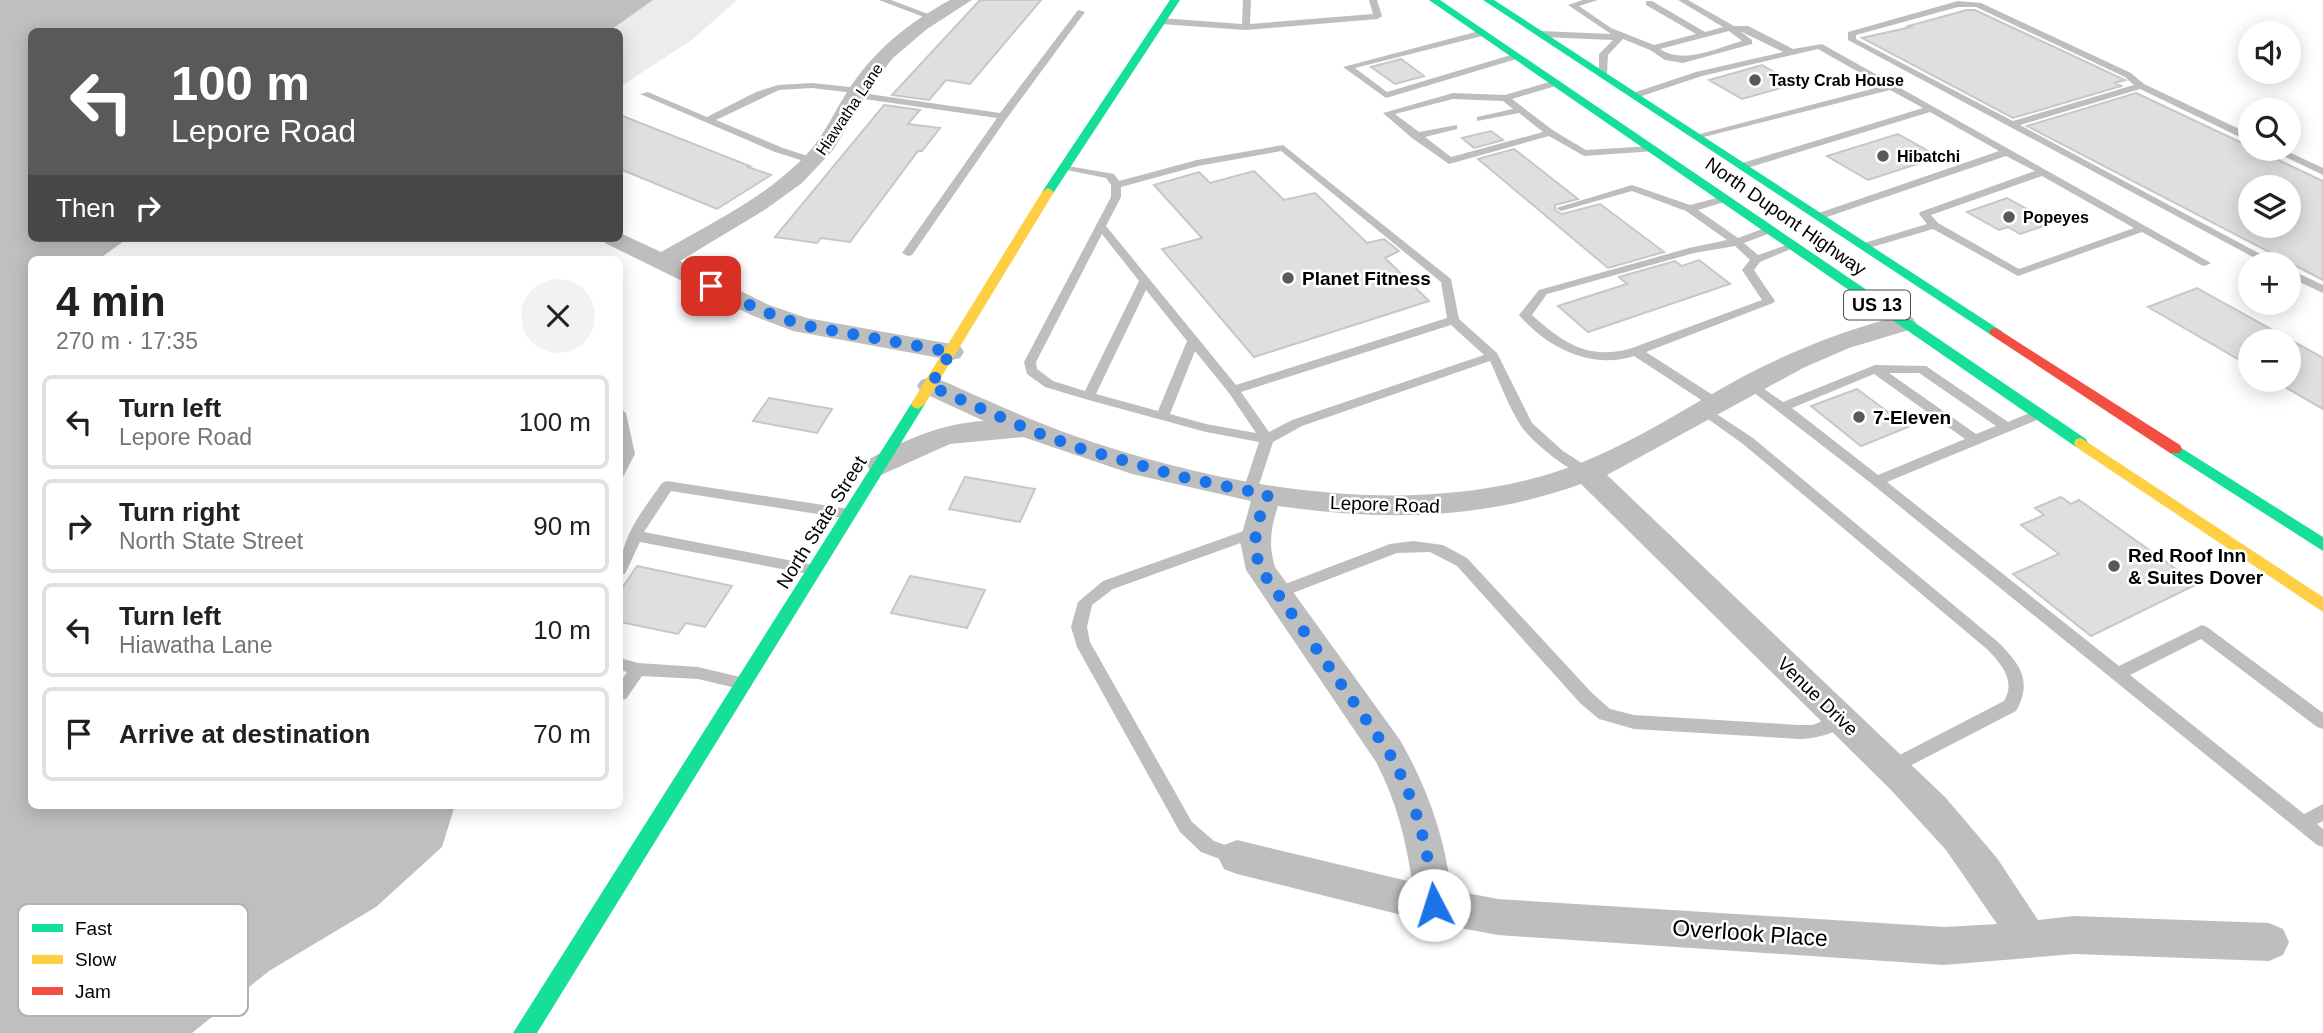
<!DOCTYPE html>
<html lang="en">
<head>
<meta charset="utf-8">
<style>
  body { margin:0; font-family:Arial,sans-serif; background:#f2f2f2; color:#202124; height:100vh; display:flex; flex-direction:column; font-size:26px; white-space:nowrap }
  * { box-sizing:border-box; margin:0 }
  p { font-size:23px; color:#757577 }
  .icon { flex:none; width:38px; height:38px; fill:none; stroke:currentColor; stroke-width:2; stroke-linecap:round; stroke-linejoin:round }
  .map { position:relative; flex:1; overflow:hidden }
  .sheet { position:absolute; left:28px; top:256px; width:595px; height:553px; display:flex; flex-direction:column; background:#fff; border-radius:10px; box-shadow:0 4px 18px #0003 }
  .sheet>* { flex:none }
  .hud { position:absolute; left:28px; top:28px; width:595px; height:214px; border-radius:10px; box-shadow:0 4px 18px #0003; background:#595959; color:#fff; overflow:hidden }
  .fabs { position:absolute; left:2238px; top:21px; display:grid; gap:14px }
  .fabs a { display:grid; place-items:center; width:63px; height:63px; border-radius:50%; background:#fff; box-shadow:0 4px 18px #0003; font-size:35px }
  .pin { position:absolute; display:grid; place-items:center; width:60px; height:60px; color:#fff; margin:-30px; border-radius:14px; box-shadow:0 4px 10px #0006 }
  .me { position:absolute; width:77px; margin:-38px; rotate:355deg; stroke-linejoin:round; filter:drop-shadow(0 0 5px #0008) }
  .turn { display:flex; align-items:center; gap:24px; height:147px; padding:0 28px; font-size:32px }
  .turn .icon { width:91px; height:91px; stroke-width:2.5 }
  .turn b { display:block; font-size:49px; line-height:60px }
  .then { display:flex; align-items:center; height:66px; padding:0 28px; background:#0003; gap:14px; font-size:26px }
  .round { display:grid; place-items:center; flex:none; width:74px; height:74px; border-radius:37px; background:#f2f2f2 }
  .overview { display:flex; align-items:center; justify-content:space-between; height:119px; padding:0 28px }
  h1 { font-size:42px; font-weight:700; line-height:52px }
  ul { padding:0; list-style:none }
  li { display:flex; align-items:center; gap:21px; height:94px; margin:0 14px 10px; padding:0 14px; border:4px solid #e0e0e0; border-radius:10px }
  li div { flex:1 }
  li b { display:block; font-size:26px }
  li em { font-style:normal }
  .map>svg:first-child { display:block }
</style>
</head>
<body>
<div class="map">
<svg width="2323" height="1033" viewBox="0 0 2323 1033">
  <rect width="100%" height="100%" fill="#fff"/>
  <!-- green -->
  <path fill="#ececec" d="M653,0H737L693,39L620,87V32H608Z"/>
  <!-- water -->
  <path fill="#bfbfbf" d="M0,0H653L608,32H32V238H128L99,259H32V805H455L442,847L376,907L269,971L192,1033H0Z
    M620,408L626,413L635,454L620,483Z"/>
  <!-- building -->
  <path fill="#dfdfdf" stroke="#c7c7c7" stroke-width="2" fill-rule="evenodd" d="M980,0H1041L970,84L946,80L929,100L892,95Z
    M1967,10H1975L2125,80L2115,83L2121,86L2013,118L1862,38L1911,27L1908,26Z
    M1401,59L1424,76L1395,84L1371,67Z
    M1762,65L1795,84L1742,99L1709,80Z
    M2136,93L2323,181V280L2027,126ZM2250,187H2289V226H2250Z
    M884,105L920,110L908,124L940,128L922,151H918L850,242L821,238L817,243L775,237Z
    M620,115L750,166L748,167L771,175L717,209L620,169Z
    M1491,131L1503,140L1474,148L1462,138Z
    M1898,134L1939,157L1868,180L1827,156Z
    M1514,149L1578,199L1555,205V210L1562,214L1600,204L1664,252L1608,268L1478,159Z
    M1254,171L1284,200L1315,193L1367,243L1384,239L1399,251L1385,258L1429,301L1254,357L1162,249L1202,238L1154,185L1199,172L1210,183Z
    M2007,198L2052,223L2020,234L2008,227L1999,230L1967,212Z
    M1699,260L1730,284L1588,332L1558,306L1627,284L1619,277L1675,261L1682,266Z
    M2197,288L2323,358V409L2273,380H2289V341H2250V366L2148,307Z
    M1857,389L1908,427L1861,446L1811,406Z
    M769,398L832,409L817,433L753,421Z
    M965,477L1035,489L1020,522L949,509Z
    M2061,497L2071,504L2079,500L2197,584L2091,636L2013,574L2059,554L2021,525L2044,515L2035,508Z
    M637,566L732,586L705,627L686,623L678,634L620,622V591Z
    M910,576L985,590L967,628L891,613Z"/>
  <g fill="none" stroke-linecap="round" stroke-linejoin="round">
    <!-- lane -->
    <path fill="#bebebe" fill-rule="evenodd" d="M879,0H891L936,17L929,19Z
      M1243,0H1251L1250,24L1373,14L1369,0H1377L1382,16L1378,19L1246,30L1160,24L1156,21L1160,18L1242,24Z
      M1583,0H1598L1579,6L1611,28L1654,45L1696,34L1646,5V1H1652L1705,32L1723,27L1678,0H1688L1734,26H1748L1793,49L1822,44L2211,263L2205,266L2201,265L2142,232L2018,276L1933,229L1869,248H1861V244L1927,224L1919,214L1920,212L2035,171L2006,156L1824,218H1816V214L1999,151L1930,112L1747,168H1739V164L1923,108L1890,90L1696,139V135L1883,86L1818,49L1702,76L1639,97H1633V93L1696,72L1783,52L1740,31L1752,40V44L1683,63L1665,60L1650,50L1623,39L1608,55L1607,74L1599,76V54L1613,40L1541,37L1537,34L1541,31L1611,34L1568,5ZM1729,31L1742,41C1716,48 1684,65 1660,49ZM2042,176L2134,228L2019,269L1938,223L1931,215Z
      M1958,1L1981,3L2131,73L2144,84L2250,134V141L2246,140L2140,89L2020,125L2279,264H2266L1848,40V32ZM1958,7H1976L2125,77L2134,85L2013,121L1856,39V35Z
      M1078,10L1085,12L1007,118L912,255L908,256L902,253L997,118L857,98L854,97V93L812,88L779,90L716,120L783,148L817,159V163L813,164L775,152L640,94L648,92L707,117L756,92L778,85L812,83L859,88L862,89V93L1000,113Z
      M1483,30L1487,33L1486,35L1355,68L1387,92L1514,54H1520V58L1386,98L1343,67Z
      M1556,80L1561,83L1559,85L1512,99L1554,131L1586,150L1651,146L1656,149L1655,151L1584,156L1549,136L1449,164L1412,138L1383,113L1453,93L1505,95ZM1453,99L1503,101L1513,109L1477,117V121L1519,113L1543,132L1451,157L1425,137L1457,129V125L1419,132L1395,114Z
      M1283,145L1451,279L1459,319L1497,353L1532,423L1563,451L1591,469L1593,472L1591,475C1575,479 1530,440 1521,426C1508,406 1500,382 1490,361L1302,426L1273,442L1257,491L1250,496L1243,491L1259,442L1206,432L1085,399L1045,387L1027,374L1024,362L1111,197V185L1106,178L1062,169V165L1114,174L1119,181L1197,160ZM1281,151L1441,282L1447,318L1236,385L1106,226L1121,197V187L1198,166ZM1102,234L1139,281L1085,391L1053,381L1037,369L1036,362ZM1146,290L1187,341L1158,411L1096,394ZM1451,325L1484,355L1292,420L1269,432L1241,392ZM1195,351L1229,393L1256,433L1206,424L1170,414Z
      M2269,149H2282L2323,168V175Z
      M1632,185L1690,205L1724,196L1728,197V201L1698,210L1738,238L1765,228H1773V232L1744,243L1758,255L1792,243L1798,246L1760,262L1754,270L1775,301L1773,303L1646,352L1722,401L1723,404L1722,407H1712L1634,356C1592,370 1547,348 1519,315L1539,290L1689,248L1727,240L1686,211L1632,191L1561,211L1556,208ZM1735,246L1750,260L1742,270L1762,300L1632,348C1589,361 1563,343 1532,315L1547,294L1694,253Z
      M2289,269L2323,285V293L2289,277Z
      M1875,365L1926,366L2008,422L2034,411H2044L2045,414L2044,417L1887,482L2119,666L2202,625L2207,627L2323,713V729L2317,727L2201,639L2130,675L2304,814L2323,804V821L2317,824L2323,829V847L2317,845L1872,484L1744,385L1750,381L1754,382L1783,402ZM1889,373H1919L1996,426L1976,434ZM1874,374L1965,439L1878,475L1792,408Z
      M1706,407L1753,438L1998,642C2020,664 2033,681 2016,711L1898,772L1892,774L1886,772L1884,767L1886,762L2004,701C2016,681 2002,665 1988,650L1743,444L1701,414L1700,411Z
      M667,481L849,509L856,514L849,519L671,491L644,532L814,565L819,566L821,570L819,574L814,575L640,542L625,574L620,575C620,537 641,513 662,483Z
      M1255,527L1262,532L1260,536L1113,589L1092,605L1087,627L1090,642L1192,822L1214,841L1242,851L1245,857L1242,863L1236,865L1201,852L1180,832L1077,647L1071,627L1078,602L1103,581Z
      M1413,541L1443,545L1467,558L1592,693L1610,709L1634,715L1799,725H1813L1842,712L1848,714L1850,719C1841,733 1815,739 1799,739L1634,729L1599,719L1580,703L1457,566L1430,552L1397,553L1277,599L1272,597L1270,593L1272,589L1390,544Z
      M620,658L638,663L698,667L740,677L746,678L748,683L746,688L740,689L698,679L642,676L626,699L620,700V682L627,672L620,670Z"/>
    <!-- street -->
    <path fill="#bebebe" fill-rule="evenodd" d="M950,0H972L927,29L893,58L873,83L833,150L802,183L766,209L680,261L769,305L807,318L951,344L960,346L964,352L960,358L951,360L793,331L751,315L605,243L601,238H620V233L661,252C711,223 767,197 807,154C824,136 834,112 847,92C873,51 908,23 950,0Z
      M1903,315L1912,317L1916,323L1912,329L1849,348L1803,368L1607,475L1945,797L1997,858L2038,920L2074,916L2269,923L2283,929L2289,942L2283,955L2269,961L2074,954L1944,965L1498,935L1434,923L1237,874L1224,869L1218,857L1224,845L1237,840L1412,882C1406,839 1396,800 1376,762L1246,570L1240,541L1251,501L1132,474L1023,437L950,444L881,475L871,472L867,465L871,458C907,439 943,423 984,421L921,392L917,386L921,380L930,377C949,382 966,392 984,399C1013,412 1042,424 1072,435C1225,489 1423,524 1578,464C1637,441 1690,405 1746,375C1796,349 1848,329 1903,315ZM1581,484L1891,790L1946,850L1997,924L1944,927L1498,899L1451,890C1445,837 1427,787 1400,740L1275,567C1268,545 1271,527 1278,506C1382,521 1481,520 1581,484Z"/>
    <!-- fast -->
    <path fill="#16e098" fill-rule="evenodd" d="M1170,0H1180L1052,195H1044L1042,192Z
      M1429,0H1440L2086,439L2088,443L2086,447H2076Z
      M1483,0H1494L2003,332L2001,335H1991Z
      M918,399L925,404L537,1033H513L913,401Z
      M2175,444L2323,537V551L2170,453L2168,449Z"/>
    <!-- slow -->
    <path fill="#ffcf43" fill-rule="evenodd" d="M1048,188L1054,192L925,404L918,409L913,407L911,404L1042,192Z
      M2081,438L2323,597V612L2076,447L2074,443L2076,439Z"/>
    <!-- jam -->
    <path fill="#f24e42" fill-rule="evenodd" d="M1996,328L2180,445L2182,449L2180,453H2170L1991,335L1989,332L1991,329Z"/>
  </g>
  <g fill="none" stroke-linecap="round" stroke-linejoin="round">
    <!-- route -->
    <path stroke="#1a73e8" stroke-width="12" stroke-dasharray="0 21.6" d="M711,286L760,310L802,325L951,352L930,386L1030,430L1079,448L1186,478L1268,495C1257,522 1250,541 1261,570L1388,751C1416,799 1429,849 1434,905"/>
  </g>
  <!-- markers -->
  <g fill="#595959" stroke="#fff" stroke-width="2.5">
    <circle cx="1755" cy="80" r="7"/>
    <circle cx="1883" cy="156" r="7"/>
    <circle cx="2009" cy="217" r="7"/>
    <circle cx="1288" cy="278" r="7"/>
    <circle cx="1859" cy="417" r="7"/>
    <circle cx="2114" cy="566" r="7"/>
  </g>
  <g text-anchor="middle" stroke-width="5" stroke-linejoin="round" paint-order="stroke">
    <!-- far-poi labels -->
    <g font-size="16" font-weight="bold" fill="#000" stroke="#fff" text-anchor="start">
      <text x="1769" y="86">Tasty Crab House</text>
      <text x="1897" y="162">Hibatchi</text>
      <text x="2023" y="223">Popeyes</text>
    </g>
    <!-- far-street labels -->
    <g font-size="16" fill="#000" stroke="#fff">
      <text transform="translate(849 109) rotate(-56)" y="6">Hiawatha Lane</text>
    </g>
    <!-- shield labels -->
    <rect fill="#fff" stroke="#4c4c4c" stroke-width="2" x="1844" y="290.5" width="66" height="29" rx="5"/>
    <g font-size="18" font-weight="bold" fill="#000">
      <text x="1877" y="311">US 13</text>
    </g>
    <!-- street labels -->
    <g font-size="19" fill="#000" stroke="#fff">
      <text transform="translate(1786 216) rotate(35)" y="7">North Dupont Highway</text>
      <text transform="translate(1385 504) rotate(2)" y="7">Lepore Road</text>
      <text transform="translate(821 522) rotate(-58)" y="7">North State Street</text>
      <text transform="translate(1818 696) rotate(44)" y="7">Venue Drive</text>
    </g>
    <!-- poi labels -->
    <g font-size="19" font-weight="bold" fill="#000" stroke="#fff" text-anchor="start">
      <text x="1302" y="285">Planet Fitness</text>
      <text x="1873" y="424">7-Eleven</text>
      <text x="2128" y="562">Red Roof Inn<tspan x="2128" dy="22">&amp; Suites Dover</tspan></text>
    </g>
    <!-- near-street labels -->
    <g font-size="23" fill="#000" stroke="#fff">
      <text transform="translate(1750 933) rotate(4)" y="8">Overlook Place</text>
    </g>
  </g>
  <!-- legend -->
  <rect x="18" y="904" width="230" height="112" rx="10" fill="#fff" stroke="#b2b2b2" stroke-width="2"/>
  <rect x="32" y="924" width="31" height="8" fill="#16e098"/>
  <rect x="32" y="955" width="31" height="9" fill="#ffcf43"/>
  <rect x="32" y="987" width="31" height="8" fill="#f24e42"/>
  <g font-size="19" fill="#000">
    <text x="75" y="935">Fast</text>
    <text x="75" y="966">Slow</text>
    <text x="75" y="998">Jam</text>
  </g>
</svg>
<div class="fabs">
<a><svg class="icon" aria-label="sound" viewBox="0 0 24 24"><path d="M4 9h4l5-4v14l-5-4H4zM17 9q2 3 0 6"/></svg></a>
<a><svg class="icon" aria-label="search" viewBox="0 0 24 24"><circle cx="10" cy="10" r="6"/><path d="M15 15l6 6"/></svg></a>
<a><svg class="icon" aria-label="layers" viewBox="0 0 24 24"><path d="M12 4l9 5-9 5-9-5zM3 14l9 5 9-5"/></svg></a>
<a>+</a>
<a>−</a>
</div>
<div class="pin" style="left:711px;top:286px;background:#d93025"><svg class="icon" aria-label="arrive" viewBox="0 0 24 24"><path d="M6 21V4h12l-3 4 3 4H6"/></svg></div>
<svg class="me" style="left:1434px;top:905px" viewBox="-20 -20 40 40"><circle r="19" fill="#fff"/><path d="M0-13L10 11 0 6-10 11z" fill="#1a73e8"/></svg>
<div class="hud">
<div class="turn"><svg class="icon" aria-label="left" viewBox="0 0 24 24"><path d="M17 20v-9H6M10 6l-5 5 5 5"/></svg><div><b>100 m</b>Lepore Road</div></div>
<div class="then">Then<svg class="icon" aria-label="right" viewBox="0 0 24 24"><path d="M7 20v-9h11M14 6l5 5-5 5"/></svg></div>
</div>
<section class="sheet">
<div class="overview"><div><h1>4 min</h1><p>270 m · 17:35</p></div><a class="round"><svg class="icon" aria-label="close" viewBox="0 0 24 24"><path d="M6 6l12 12M18 6L6 18"/></svg></a></div>
<ul>
<li><svg class="icon" aria-label="left" viewBox="0 0 24 24"><path d="M17 20v-9H6M10 6l-5 5 5 5"/></svg><div><b>Turn left</b><p>Lepore Road</p></div><em>100 m</em></li>
<li><svg class="icon" aria-label="right" viewBox="0 0 24 24"><path d="M7 20v-9h11M14 6l5 5-5 5"/></svg><div><b>Turn right</b><p>North State Street</p></div><em>90 m</em></li>
<li><svg class="icon" aria-label="left" viewBox="0 0 24 24"><path d="M17 20v-9H6M10 6l-5 5 5 5"/></svg><div><b>Turn left</b><p>Hiawatha Lane</p></div><em>10 m</em></li>
<li><svg class="icon" aria-label="arrive" viewBox="0 0 24 24"><path d="M6 21V4h12l-3 4 3 4H6"/></svg><div><b>Arrive at destination</b></div><em>70 m</em></li>
</ul>
</section>
</div>
</body>
</html>
